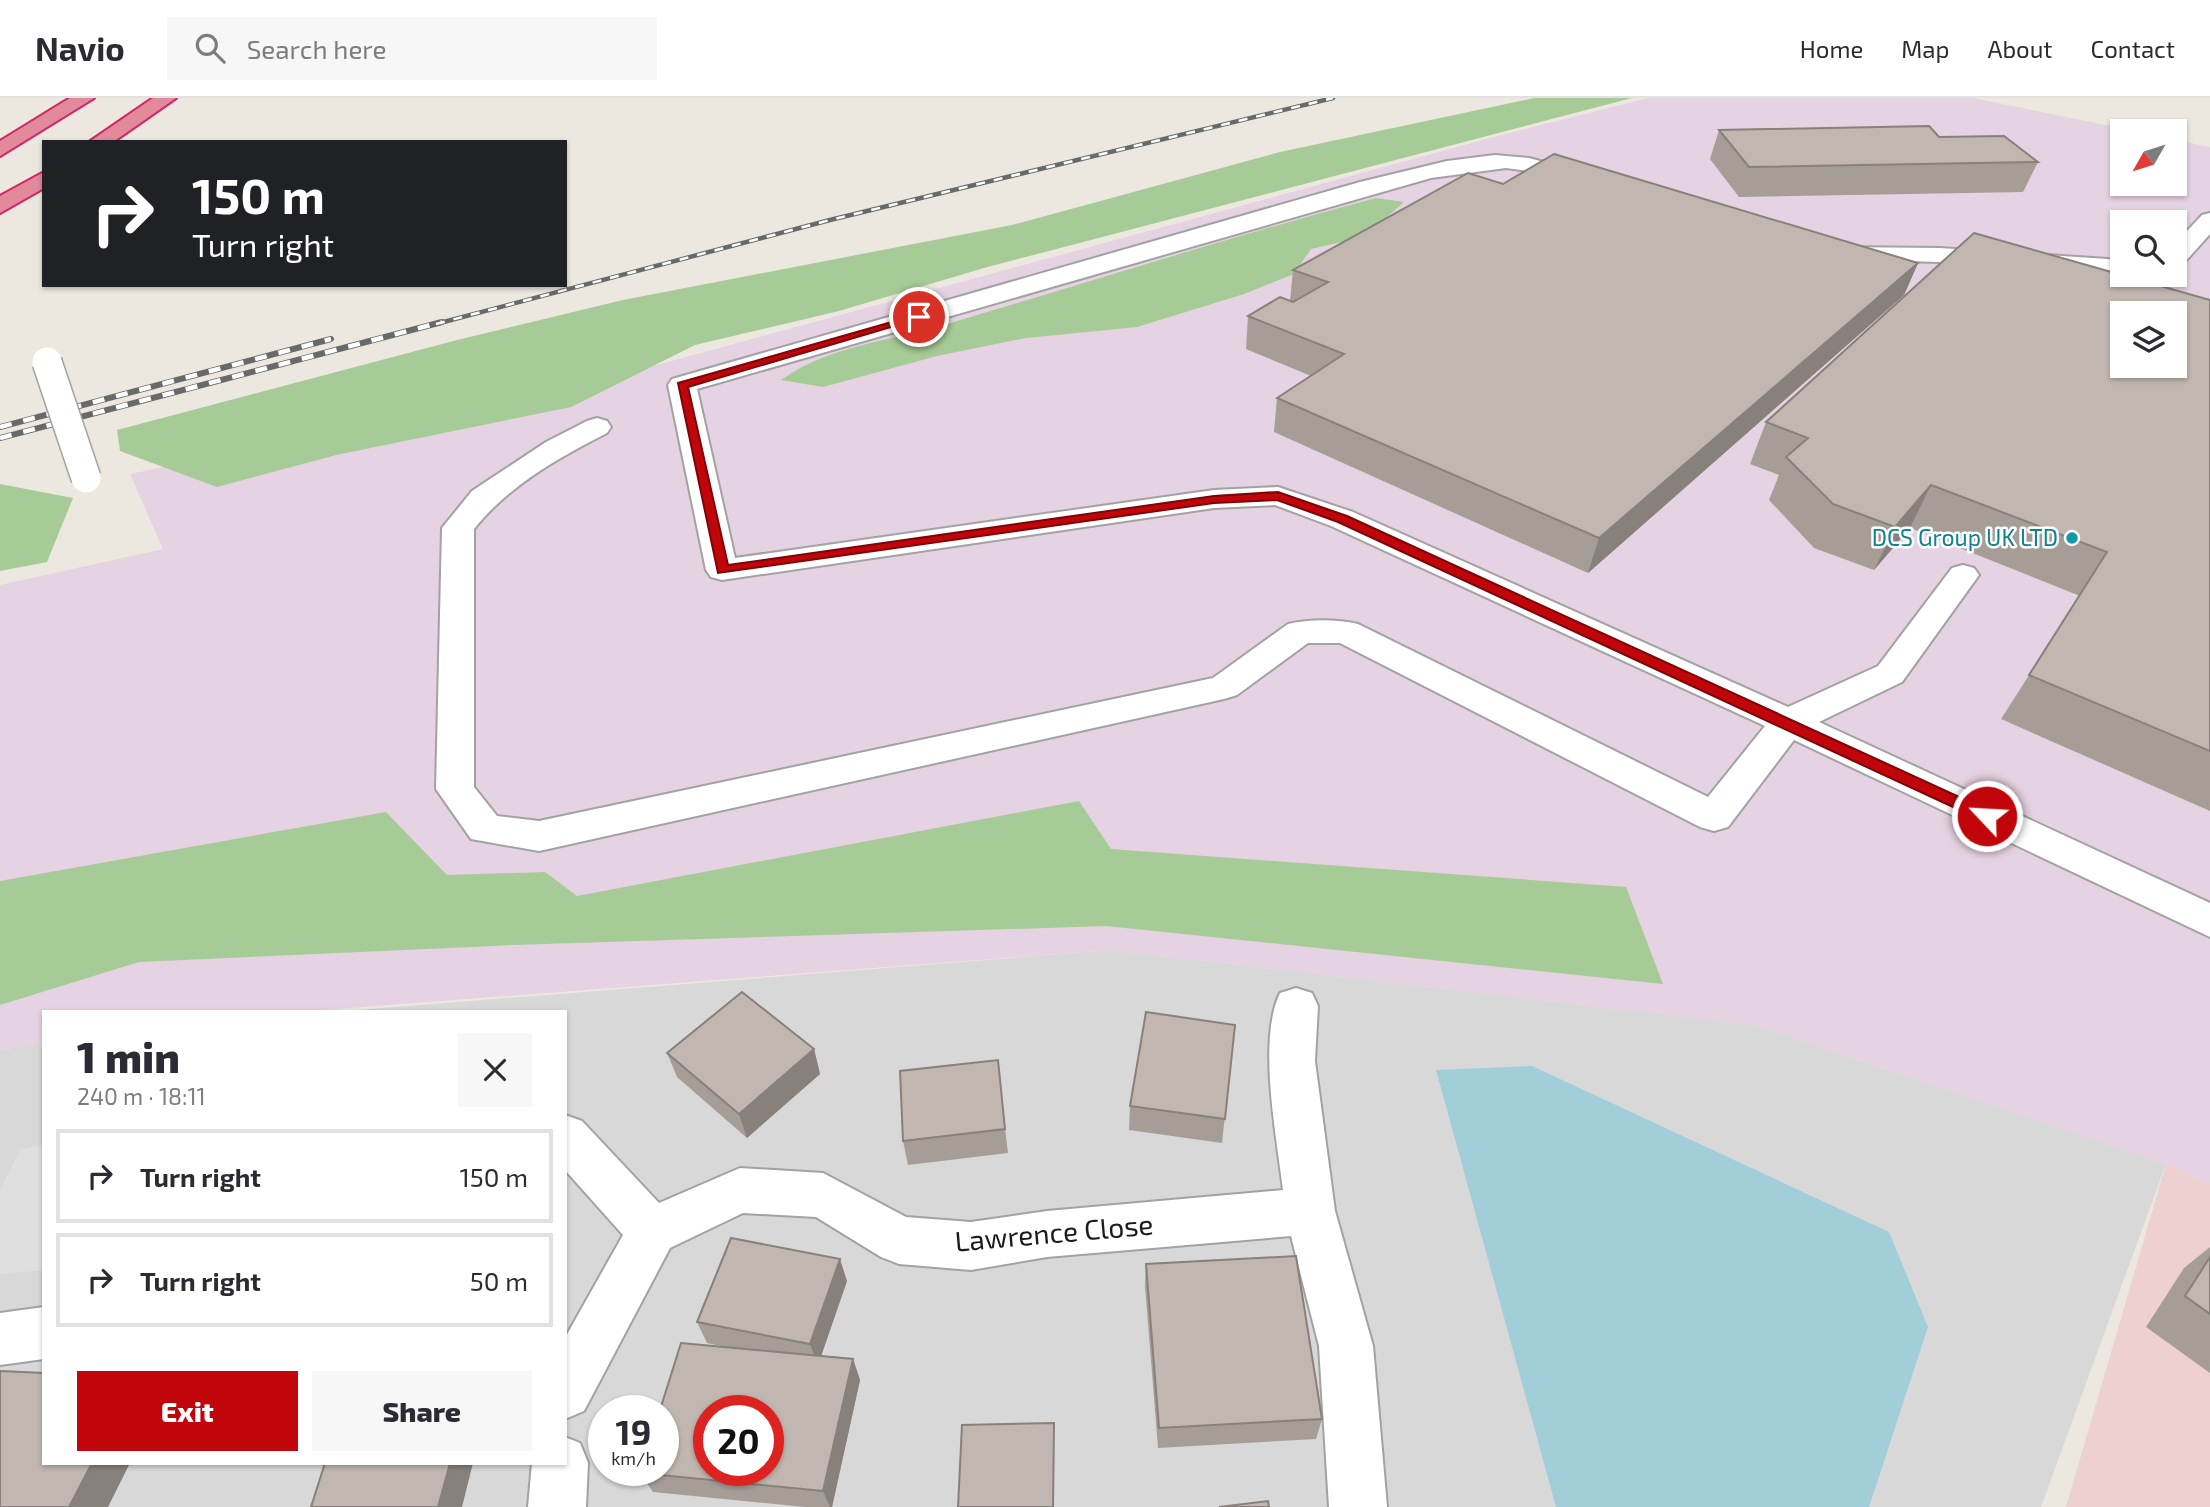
<!DOCTYPE html>
<html lang="en">
<head>
<meta charset="utf-8">
<style>
  body { margin:0; font-family:"Exo 2",sans-serif; background:#f7f7f7; color:#2b2b33; height:100vh; display:flex; flex-direction:column; font-size:26px; white-space:nowrap }
  * { box-sizing:border-box; margin:0 }
  p { font-size:23px; color:#7c7c81 }
  .icon { flex:none; width:38px; height:38px; fill:none; stroke:currentColor; stroke-width:2; stroke-linecap:round; stroke-linejoin:round }
  .map { position:relative; flex:1; overflow:hidden }
  .details { position:absolute; left:42px; top:912px; width:525px; height:455px; display:flex; flex-direction:column; background:#fff; border-radius:0px; box-shadow:0 2px 5px #0004 }
  .details>* { flex:none }
  .banner { position:absolute; left:42px; top:42px; width:525px; height:147px; border-radius:0px; box-shadow:0 2px 5px #0004; background:#202124; color:#fff; overflow:hidden }
  .needle { width:46px; rotate:231deg }
  .buttons { position:absolute; left:2110px; top:21px; display:grid; gap:14px }
  .buttons a { display:grid; place-items:center; width:77px; height:77px; border-radius:0px; background:#fff; box-shadow:0 2px 5px #0004; font-size:35px }
  .speed { position:absolute; left:588px; top:1297px; display:flex; gap:14px; font-size:35px; font-weight:700; text-align:center }
  .speed>* { display:grid; place-content:center; width:91px; height:91px; border-radius:50%; background:#fff; box-shadow:0 2px 5px #0004; line-height:1 }
  .speed small { font-size:18px; font-weight:400 }
  .speed .limit { border:10px solid #d22; background:#fff; color:#111 }
  .pin { position:absolute; display:grid; place-items:center; width:60px; height:60px; color:#fff; margin:-30px; border:4px solid #fff; border-radius:50%; box-shadow:0 2px 7px #0007 }
  .me { position:absolute; width:77px; margin:-38px; rotate:295deg; stroke-linejoin:round; filter:drop-shadow(0 0 5px #0008) }
  .turn { display:flex; align-items:center; gap:24px; height:147px; padding:0 35px; font-size:32px }
  .turn .icon { width:91px; height:91px; stroke-width:2.5 }
  .turn b { display:block; font-size:49px; line-height:60px }
  .round { display:grid; place-items:center; flex:none; width:74px; height:74px; border-radius:0px; background:#f7f7f7 }
  .headline { display:flex; align-items:center; justify-content:space-between; height:119px; padding:0 35px }
  h1 { font-size:42px; font-weight:800; line-height:52px }
  .cta { display:flex; gap:14px; margin-top:auto; padding:14px 35px }
  .cta a { flex:1; height:80px; border-radius:0px; background:#c0060b; color:#fff; font-size:28px; font-weight:800; line-height:80px; text-align:center }
  .cta a+a { background:#f7f7f7; color:#2b2b33 }
  ul { padding:0; list-style:none }
  li { display:flex; align-items:center; gap:21px; height:94px; margin:0 14px 10px; padding:0 21px; border:4px solid #e1e1e2; border-radius:0px }
  li div { flex:1 }
  li b { display:block; font-size:26px }
  li em { font-style:normal }
  header { display:flex; align-items:center; gap:42px; box-sizing:border-box; height:98px; padding:0 35px; background:#fff; border-bottom:2px solid #e1e1e2 }
  header strong { font-size:33px }
  nav { display:flex; gap:38px; margin-inline-start:auto; font-size:24px }
  .search { width:490px; height:63px; background:#f7f7f7; display:flex; align-items:center; gap:18px; box-sizing:border-box; padding:0 24px; border-radius:0px; color:#7c7c81; font-size:26px }
  .map>svg:first-child { display:block }
</style>
</head>
<body>
<header>
<strong>Navio</strong>
<div class="search"><svg class="icon" aria-label="search" viewBox="0 0 24 24"><circle cx="10" cy="10" r="6"/><path d="M15 15l6 6"/></svg>Search here</div>
<nav><a>Home</a><a>Map</a><a>About</a><a>Contact</a></nav>
</header>
<div class="map">
<svg width="2210" height="1409" viewBox="0 0 2210 1409">
  <rect width="100%" height="100%" fill="#ece8e0"/>
  <!-- residential -->
  <path fill="#d9d8d8" fill-rule="evenodd" d="M1111,852L1756,927L2166,1066L2041,1409H0V952L44,945V1365H565V914L345,913ZM604,1312H663V1372H604ZM709,1312H768V1372H709Z"/>
  <!-- commercial -->
  <path fill="#edd0cf" d="M2166,1066L2210,1086V1409H2066Z"/>
  <!-- industrial -->
  <path fill="#e5d2e2" fill-rule="evenodd" d="M1648,0H1974L2134,33H2123V86H2175V42L2210,49V1086L2166,1066L1756,927L1111,852L310,913L44,914V945L0,952V487L163,451L130,376L642,271L1501,37ZM2123,124H2175V177H2123ZM2123,215H2175V268H2123Z"/>
  <!-- forest -->
  <path fill="#a7cb96" d="M1534,0H1632L984,170L839,213L695,247L571,309L336,357L217,389L120,353L117,332L461,241L623,202L1012,127L1280,54Z
    M1376,100L1404,104L1364,139L1311,151L1294,176L1244,196L1137,229L1026,240L937,258L823,289L781,282C831,246 894,243 951,225C1092,183 1233,138 1376,100Z
    M0,386L73,400L47,464L0,473Z
    M1079,703L1111,751L1626,789L1663,886L1106,828L513,847L139,864L0,907V783L386,714L447,777L545,774L577,798Z"/>
  <!-- parking -->
  <path fill="#dfdfdf" d="M44,1047V1172L0,1176V1092L20,1051Z"/>
  <!-- water -->
  <path fill="#a1ced9" d="M1532,968L1889,1134L1928,1229L1869,1409H1556L1436,972Z"/>
  <g fill="none" stroke-linecap="round" stroke-linejoin="round">
    <defs>
      <path id="minor" d="M1495,57L1529,60L1592,77L1595,82L1584,89L1536,74L1506,70L1431,80L697,291L735,460L1214,392L1278,389L1353,414L1788,609L1878,568L1952,470L1963,467L1974,470L1979,477L1902,584L1819,624L2210,805V839L1794,642L1728,729L1714,733L1700,729L1340,545H1308L1237,597L1224,601L539,753L471,741L436,691L442,430L472,393L546,344L587,323L597,320L607,323L611,329L607,335C558,360 508,388 474,431V689L497,718L539,723L1213,580L1288,526C1309,521 1337,521 1358,526L1708,699L1765,628L1331,428L1275,407L1214,410L722,482L711,479L706,472L668,287L672,281L1360,84L1447,63Z
        M2210,115V136L2183,166L2175,168V146L2202,117Z
        M1840,149L1940,150L2123,162V176L1940,164L1832,161L1828,156L1832,151Z
        M1296,890L1312,895L1318,908L1315,963L1335,1113L1373,1248L1387,1409H1329L1319,1248L1291,1138L1047,1159L971,1172L899,1166L881,1159L816,1119L743,1115L670,1150L584,1313L565,1321V1240L623,1137L565,1072V1017L582,1023L659,1105L740,1070L823,1075L906,1119L971,1124L1047,1113L1283,1092C1277,1040 1257,942 1280,895Z
        M44,1209V1261L0,1267V1215Z
        M565,1339L580,1345L588,1365L586,1409H528L532,1365H565Z"/>
      <path id="highway" d="M70,0H94L0,58V43Z
        M153,0H176L113,44H89Z
        M44,74V90L0,115V98Z"/>
    </defs>
    <!-- minor casing -->
    <use href="#minor" stroke="#a2a2a2" stroke-width="4"/>
    <!-- highway casing -->
    <use href="#highway" stroke="#d02866" stroke-width="4"/>
    <!-- minor -->
    <use href="#minor" fill="#fff" fill-rule="evenodd"/>
    <!-- highway -->
    <use href="#highway" fill="#e3899c" fill-rule="evenodd"/>
    <defs>
      <path id="rail-far1" d="M436,226L830,122L1333,0"/>
      <path id="rail" d="M0,329L331,241
        M0,340L442,224"/>
    </defs>
    <!-- rail-far1 casing -->
    <use href="#rail-far1" stroke="#696969" stroke-width="4.5"/>
    <!-- rail casing -->
    <use href="#rail" stroke="#696969" stroke-width="6"/>
    <!-- rail-far1 -->
    <use href="#rail-far1" stroke="#fff" stroke-width="2.5" stroke-dasharray="9" stroke-linecap="butt"/>
    <!-- rail -->
    <use href="#rail" stroke="#fff" stroke-width="4.5" stroke-dasharray="12" stroke-linecap="butt"/>
    <defs>
      <path id="minor-bridge" d="M47,264L86,380"/>
    </defs>
    <!-- minor-bridge casing -->
    <use href="#minor-bridge" stroke="#a2a2a2" stroke-width="32" stroke-linecap="butt"/>
    <!-- minor-bridge -->
    <use href="#minor-bridge" stroke="#fff" stroke-width="29"/>
  </g>
  <!-- wall -->
  <path fill="#a69d97" d="M1719,32L1939,39L2038,64L2023,94L1739,99L1710,61Z
    M1503,86L1918,165L1904,197L1588,475L1274,334L1277,300L1311,278L1246,251L1248,218L1290,203L1293,172Z
    M2210,202V713L2001,621L2080,498L1910,430L1874,472L1814,450L1769,402L1779,377L1750,366L1766,324Z
    M1235,927L1222,1045L1129,1032L1130,1008Z
    M814,951L820,976L747,1040L677,979L667,955Z
    M1005,1031L1008,1055L908,1067L903,1043Z
    M2210,1149V1275L2146,1229L2184,1170Z
    M1146,1166L1322,1321L1316,1341L1158,1350L1145,1188Z
    M847,1183L821,1258L853,1261L860,1282L832,1409H805L653,1394L640,1375L730,1250L707,1245L697,1224Z"/>
  <!-- shaded-wall -->
  <path fill="#87807b" d="M1918,165L1904,197L1588,475L1599,440Z
    M1931,387L1910,430L1874,472L1895,429Z
    M814,951L820,976L747,1040L739,1016Z
    M840,1161L847,1183L818,1267L810,1246Z
    M853,1261L860,1282L832,1409H830L823,1393Z
    M1054,1325V1409H1053Z
    M92,1365H130L108,1409H69Z
    M450,1365H473L462,1409H438Z"/>
  <!-- building -->
  <path fill="#c1b7b0" stroke="#87807b" stroke-width="2" fill-rule="evenodd" d="M1929,28L1939,39L2004,38L2038,64L1749,69L1719,32Z
    M1554,56L1918,165L1599,440L1277,300L1344,256L1248,218L1280,199L1293,204L1328,184L1293,172L1468,75L1503,86Z
    M1974,135L2210,202V653L2029,577L2107,454L1931,387L1895,429L1833,406L1786,359L1808,340L1766,324ZM2123,215H2175V268H2123Z
    M742,894L814,951L739,1016L667,955Z
    M1146,914L1235,927L1225,1021L1130,1008Z
    M998,962L1005,1031L903,1043L900,973Z
    M731,1140L840,1161L810,1246L697,1224Z
    M1296,1158L1322,1321L1159,1330L1146,1166Z
    M2210,1159V1216L2185,1198Z
    M681,1245L853,1261L823,1393L640,1375L641,1372H663V1312H660ZM709,1312H768V1372H709Z
    M0,1273L44,1275V1365H92L69,1409H0Z
    M1054,1325L1053,1409H958L962,1327Z
    M325,1365H450L438,1409H311Z
    M1268,1403L1269,1409H1219Z"/>
  <!-- route -->
  <path fill="#c0060b" stroke="#7d0407" stroke-width="2" d="M916,217L925,219L688,289L728,467L1214,398L1278,394L1347,418L1992,714L1995,718L1992,722H1981L1338,424L1277,402L1214,405L718,475L678,285Z"/>
  <!-- markers -->
  <circle fill="#0f9aa8" stroke="#fff" stroke-width="2.5" cx="2072" cy="440" r="7"/>
  <g text-anchor="middle" stroke-width="5" stroke-linejoin="round" paint-order="stroke">
    <!-- culture labels -->
    <g font-size="23" fill="#0d838f" stroke="#fff" text-anchor="end">
      <text x="2058" y="448">DCS Group UK LTD</text>
    </g>
    <!-- near-street labels -->
    <g font-size="28" fill="#1b1b1b" stroke="#fff">
      <text transform="translate(1054 1135) rotate(-5)" y="10">Lawrence Close</text>
    </g>
  </g>
</svg>
<div class="buttons">
<a><svg class="needle" viewBox="-14 -14 28 28"><path d="M0-13l5 13h-10z" fill="#e53935"/><path d="M0 13l5-13h-10z" fill="#7c7c81"/></svg></a>
<a><svg class="icon" aria-label="search" viewBox="0 0 24 24"><circle cx="10" cy="10" r="6"/><path d="M15 15l6 6"/></svg></a>
<a><svg class="icon" aria-label="layers" viewBox="0 0 24 24"><path d="M12 4l9 5-9 5-9-5zM3 14l9 5 9-5"/></svg></a>
</div>
<div class="speed"><div>19<small>km/h</small></div><div class="limit">20</div></div>
<div class="pin" style="left:919px;top:219px;background:#d93025"><svg class="icon" aria-label="arrive" viewBox="0 0 24 24"><path d="M6 21V4h12l-3 4 3 4H6"/></svg></div>
<svg class="me" style="left:1987px;top:718px" viewBox="-20 -20 40 40"><circle r="17" fill="#c0060b" stroke="#fff" stroke-width="3"/><path d="M0-11L8 9 0 5-8 9z" fill="#fff"/></svg>
<div class="banner">
<div class="turn"><svg class="icon" aria-label="right" viewBox="0 0 24 24"><path d="M7 20v-9h11M14 6l5 5-5 5"/></svg><div><b>150 m</b>Turn right</div></div>
</div>
<section class="details">
<div class="headline"><div><h1>1 min</h1><p>240 m · 18:11</p></div><a class="round"><svg class="icon" aria-label="close" viewBox="0 0 24 24"><path d="M6 6l12 12M18 6L6 18"/></svg></a></div>
<ul>
<li><svg class="icon" aria-label="right" viewBox="0 0 24 24"><path d="M7 20v-9h11M14 6l5 5-5 5"/></svg><div><b>Turn right</b></div><em>150 m</em></li>
<li><svg class="icon" aria-label="right" viewBox="0 0 24 24"><path d="M7 20v-9h11M14 6l5 5-5 5"/></svg><div><b>Turn right</b></div><em>50 m</em></li>
</ul>
<div class="cta"><a>Exit</a><a>Share</a></div>
</section>
</div>
</body>
</html>
